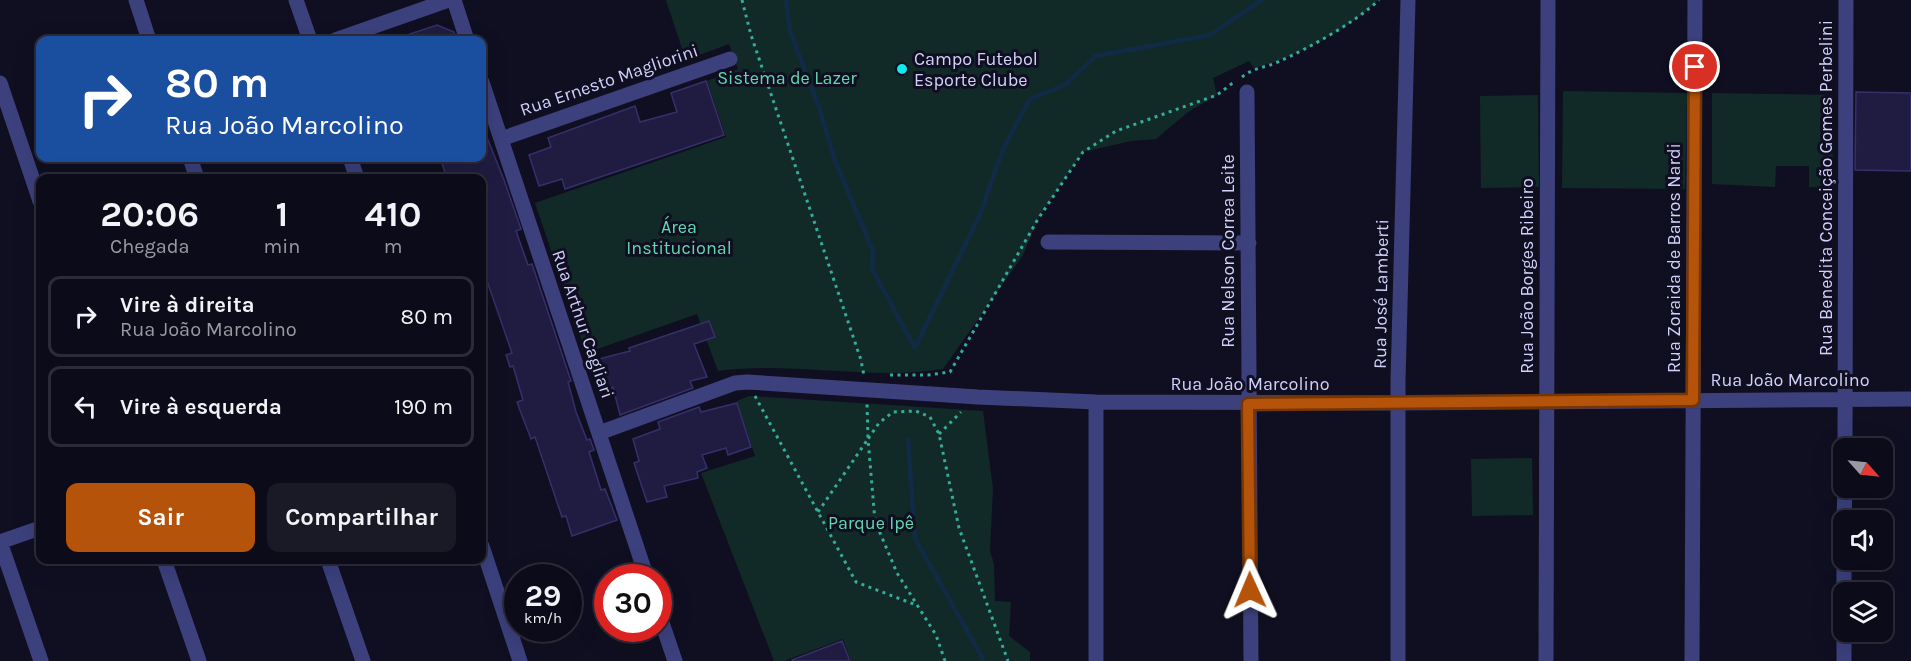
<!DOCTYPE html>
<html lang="pt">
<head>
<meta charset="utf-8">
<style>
  body { margin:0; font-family:Karla,sans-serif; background:#1a1926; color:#f1f3f6; height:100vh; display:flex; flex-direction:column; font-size:22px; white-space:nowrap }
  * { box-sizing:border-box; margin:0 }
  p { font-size:20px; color:#9a9ba2 }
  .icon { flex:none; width:33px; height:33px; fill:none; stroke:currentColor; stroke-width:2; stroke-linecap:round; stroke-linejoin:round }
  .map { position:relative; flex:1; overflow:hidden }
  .panel { position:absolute; left:36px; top:174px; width:450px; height:390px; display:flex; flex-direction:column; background:#0c0b19; border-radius:12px; box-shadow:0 6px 24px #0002,0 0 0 2px #2c2b38 }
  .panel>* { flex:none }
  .hud { position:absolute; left:36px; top:36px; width:450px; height:126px; border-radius:12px; box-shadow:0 6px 24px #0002,0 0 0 2px #2c2b38; background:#1a4fa0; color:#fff; overflow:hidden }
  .needle { width:39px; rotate:117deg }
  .fabs { position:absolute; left:1833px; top:438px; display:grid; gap:12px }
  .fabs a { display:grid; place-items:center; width:60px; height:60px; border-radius:12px; background:#0c0b19; box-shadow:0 6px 24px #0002,0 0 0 2px #2c2b38; font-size:30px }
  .speed { position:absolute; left:504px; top:564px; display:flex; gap:12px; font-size:30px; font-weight:700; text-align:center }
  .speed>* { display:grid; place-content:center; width:78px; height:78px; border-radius:50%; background:#0c0b19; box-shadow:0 6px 24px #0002,0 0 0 2px #2c2b38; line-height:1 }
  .speed small { font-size:15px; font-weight:400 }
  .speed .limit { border:9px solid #d22; background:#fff; color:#111 }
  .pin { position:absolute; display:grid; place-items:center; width:51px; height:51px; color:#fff; margin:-26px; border:3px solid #fff; border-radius:50%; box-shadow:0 2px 6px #0007 }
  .me { position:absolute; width:66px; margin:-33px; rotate:359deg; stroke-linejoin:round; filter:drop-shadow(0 0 4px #0008) }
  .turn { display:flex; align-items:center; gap:21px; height:126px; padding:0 30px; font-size:27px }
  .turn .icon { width:78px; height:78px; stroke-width:2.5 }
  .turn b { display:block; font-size:42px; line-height:51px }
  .eta { display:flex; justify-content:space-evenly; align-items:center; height:102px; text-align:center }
  .eta b { font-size:36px; font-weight:700; line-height:42px }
  .cta { display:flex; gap:12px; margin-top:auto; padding:12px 30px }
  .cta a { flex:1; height:69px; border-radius:12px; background:#b45309; color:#fff; font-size:24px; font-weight:700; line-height:69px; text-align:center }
  .cta a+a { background:#1a1926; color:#f1f3f6 }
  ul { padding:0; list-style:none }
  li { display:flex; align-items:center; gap:18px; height:81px; margin:0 12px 9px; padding:0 18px; border:3px solid #2c2b38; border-radius:12px }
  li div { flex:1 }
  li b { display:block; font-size:22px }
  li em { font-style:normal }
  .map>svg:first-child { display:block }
</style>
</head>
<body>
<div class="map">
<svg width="1911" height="661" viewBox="0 0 1911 661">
  <rect width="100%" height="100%" fill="#100f21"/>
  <!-- green -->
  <path fill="#122a27" d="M666,0H1378C1353,28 1290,60 1254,68L1249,61L1213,78L1217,95L1188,112L1156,139L1131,141L1083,152L1038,219L1023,255L943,369C869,381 792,361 718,371L697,314L586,353L535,203L726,137L707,81L738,69L729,44L686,60Z
    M1563,91L1687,93L1685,189L1562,188Z
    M1712,93L1832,95L1833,187H1809V166H1776L1775,187L1712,184Z
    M1538,95L1539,187L1481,188L1480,96Z
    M749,396L983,411L993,489L990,551L994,564L995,601L1011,602L1009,636L1030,652V661H851L843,639L784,661H774L701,473L755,456L737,401Z
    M1532,458L1533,515L1472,516L1471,459Z"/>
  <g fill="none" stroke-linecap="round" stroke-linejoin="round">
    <!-- stream -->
    <path stroke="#112b47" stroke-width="4.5" d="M786,0L790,31L819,107L835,161L873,251L872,269L915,348
      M915,348L980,214L1004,147L1030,99L1065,85L1096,56L1210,35L1262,0
      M908,440L915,538L984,661"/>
  </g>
  <!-- building -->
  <path fill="#201c41" stroke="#362f6b" stroke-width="1.5" d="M437,25L454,32L457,40H399L398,38Z
    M706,81L724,135L565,189L562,179L539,186L529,155L551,147L548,138L635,106L640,122L677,112L671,93Z
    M1856,92L1911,93V171L1855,170Z
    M482,125L504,180L521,229L516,231L528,265L532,264L571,381L568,382L576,412L587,440L590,439L594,450L589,452L597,477L601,490L605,489L617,520L572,536L566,516L562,517L535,437L531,439L521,413L517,402L523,400L513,366L510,367L506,355L512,353L486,278L482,280V178H447L440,158H482Z
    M709,321L715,337L694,344L707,377L690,381L693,388L620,415L613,387L609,390L599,359L630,351L629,348Z
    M737,403L751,447L728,455L726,448L702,455L707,468L697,472L698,478L664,486L667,497L647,502L634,463L639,461L633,439L660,429L658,422L699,407L701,412Z
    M842,641L850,661H792V660Z"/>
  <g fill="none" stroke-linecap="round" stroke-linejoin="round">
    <!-- path -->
    <path stroke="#35ac9a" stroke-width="3" stroke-dasharray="3 4.5" stroke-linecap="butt" d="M742,0L751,35L861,360L864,376
      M1242,77C1254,67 1266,68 1280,61C1311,47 1354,23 1379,0
      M890,375H928L950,372L1038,219L1083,152L1116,131L1217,95L1234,82
      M755,396L856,582L916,605
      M939,434L961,412
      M818,512L868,439L867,403
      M945,661L936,635L897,573L875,521L868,439L879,423L893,412L916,411L930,417L939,434L959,528L1008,661"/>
    <!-- minor -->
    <path stroke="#3c407d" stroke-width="15" d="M136,0L149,40
      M296,0L310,40
      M454,0L467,40
      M482,82L647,578
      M0,83L40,201
      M1247,92L1251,661
      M501,139L730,59
      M190,158L197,178
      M350,158L357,178
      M1048,242L1249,243
      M599,433L735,383L747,382L978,397L1096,402L1398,403L1911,399
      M1845,448L1846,0
      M1844,520L1845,488
      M0,542L41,661
      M0,542L40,528
      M482,546L520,661
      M164,560L199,661
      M328,560L363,661
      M1844,592V560
      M658,611L675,661
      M1096,661V402
      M1398,661V381L1408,0
      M1546,661L1548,0
      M1692,661L1695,0
      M1844,661V632"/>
    <!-- tertiary -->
    <path stroke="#3c407d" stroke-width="15" d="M335,40L449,0"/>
  </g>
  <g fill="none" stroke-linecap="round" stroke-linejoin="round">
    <defs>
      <path id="route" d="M1250,590L1248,404L1693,400L1695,67"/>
    </defs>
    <!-- route casing -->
    <use href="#route" stroke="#753606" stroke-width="15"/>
    <!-- route -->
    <use href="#route" stroke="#b45309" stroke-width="10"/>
  </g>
  <!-- markers -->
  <circle fill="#0ee9eb" stroke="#100f21" stroke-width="2" cx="902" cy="69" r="6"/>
  <g text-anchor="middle" stroke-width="6" stroke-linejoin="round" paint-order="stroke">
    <!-- poi labels -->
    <g font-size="18" fill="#d2d1fc" stroke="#100f21" text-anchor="start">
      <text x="914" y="65">Campo Futebol<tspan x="914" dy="21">Esporte Clube</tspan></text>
    </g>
    <!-- park labels -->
    <g font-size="18" fill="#62d8af" stroke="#100f21">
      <text x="787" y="84">Sistema de Lazer</text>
      <text x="679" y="233">Área<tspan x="679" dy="21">Institucional</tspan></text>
      <text x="871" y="529">Parque Ipê</text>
    </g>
    <!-- street labels -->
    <g font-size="18" fill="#d2d1fc" stroke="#100f21">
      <text transform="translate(609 80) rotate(-19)" y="6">Rua Ernesto Magliorini</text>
      <text transform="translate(1826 188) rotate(-90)" y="6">Rua Benedita Conceição Gomes Perbelini</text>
      <text transform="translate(1228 251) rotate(-90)" y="6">Rua Nelson Correa Leite</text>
      <text transform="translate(1674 258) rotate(-90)" y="6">Rua Zoraida de Barros Nardi</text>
      <text transform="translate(1527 276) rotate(-90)" y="6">Rua João Borges Ribeiro</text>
      <text transform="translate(1381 294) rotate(-89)" y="6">Rua José Lamberti</text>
      <text transform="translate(583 324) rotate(71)" y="6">Rua Arthur Cagliari</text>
      <text x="1790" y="386">Rua João Marcolino</text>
      <text x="1250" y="390">Rua João Marcolino</text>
    </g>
  </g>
</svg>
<div class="fabs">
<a><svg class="needle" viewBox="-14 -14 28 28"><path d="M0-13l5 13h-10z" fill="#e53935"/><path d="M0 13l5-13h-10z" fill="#9a9ba2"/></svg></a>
<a><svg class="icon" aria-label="sound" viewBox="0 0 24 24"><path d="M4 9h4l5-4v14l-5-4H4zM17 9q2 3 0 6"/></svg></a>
<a><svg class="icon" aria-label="layers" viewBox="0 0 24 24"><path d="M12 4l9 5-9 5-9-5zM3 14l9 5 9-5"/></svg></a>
</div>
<div class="speed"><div>29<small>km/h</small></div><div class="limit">30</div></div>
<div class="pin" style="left:1695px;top:67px;background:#d93025"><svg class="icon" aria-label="arrive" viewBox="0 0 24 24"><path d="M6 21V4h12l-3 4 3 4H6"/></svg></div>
<svg class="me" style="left:1250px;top:590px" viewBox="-20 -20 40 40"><path d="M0-17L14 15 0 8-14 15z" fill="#b45309" stroke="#fff" stroke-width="4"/></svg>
<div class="hud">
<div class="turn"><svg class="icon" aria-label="right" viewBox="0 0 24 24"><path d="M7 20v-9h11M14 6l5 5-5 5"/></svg><div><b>80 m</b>Rua João Marcolino</div></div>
</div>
<section class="panel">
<div class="eta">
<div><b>20:06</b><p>Chegada</p></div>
<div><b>1</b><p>min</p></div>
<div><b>410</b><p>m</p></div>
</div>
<ul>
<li><svg class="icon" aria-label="right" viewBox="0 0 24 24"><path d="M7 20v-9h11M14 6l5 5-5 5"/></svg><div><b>Vire à direita</b><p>Rua João Marcolino</p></div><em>80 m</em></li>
<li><svg class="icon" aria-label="left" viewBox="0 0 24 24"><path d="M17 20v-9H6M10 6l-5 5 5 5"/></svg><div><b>Vire à esquerda</b></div><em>190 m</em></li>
</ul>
<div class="cta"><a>Sair</a><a>Compartilhar</a></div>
</section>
</div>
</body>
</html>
